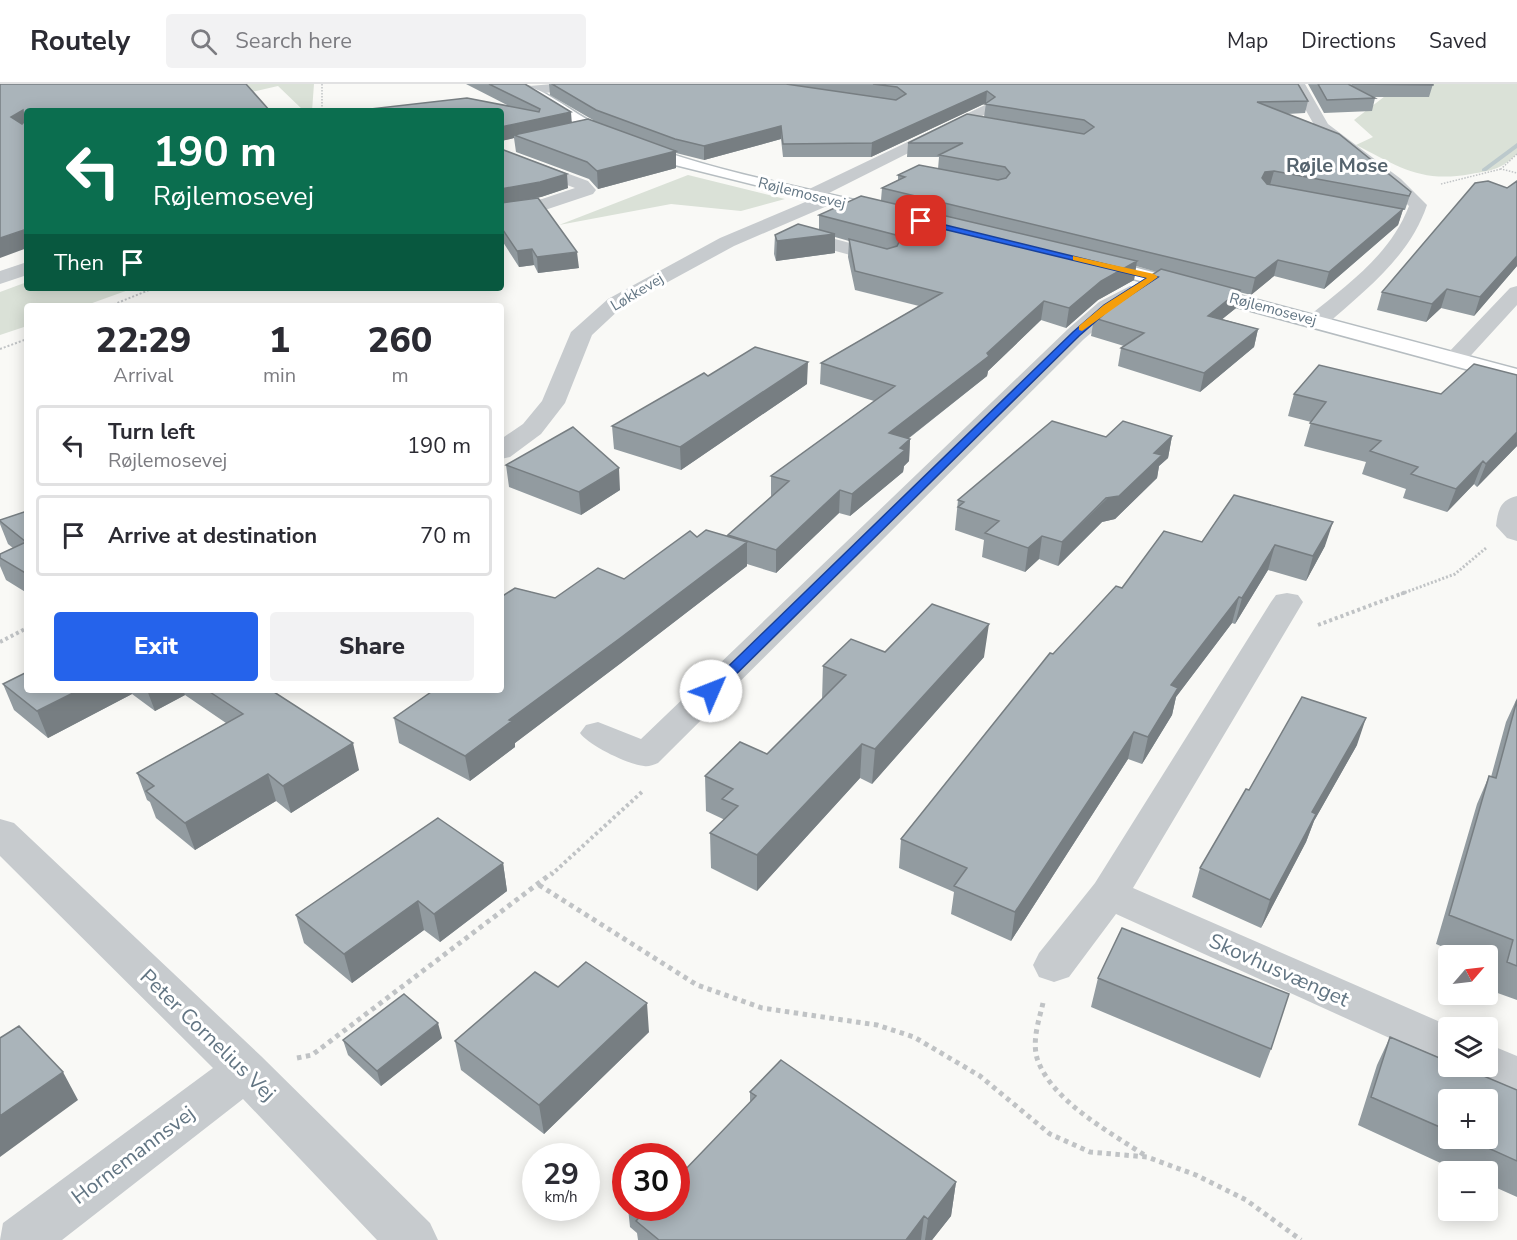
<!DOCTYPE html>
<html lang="en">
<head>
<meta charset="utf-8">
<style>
  body { margin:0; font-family:"Nunito Sans",sans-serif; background:#f2f2f3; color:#2b2b33; height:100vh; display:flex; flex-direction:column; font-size:22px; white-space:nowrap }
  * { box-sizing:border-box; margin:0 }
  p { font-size:20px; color:#7c7c81 }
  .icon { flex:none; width:33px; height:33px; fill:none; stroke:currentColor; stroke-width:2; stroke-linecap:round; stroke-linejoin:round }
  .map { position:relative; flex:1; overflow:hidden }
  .panel { position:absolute; left:24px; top:219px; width:480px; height:390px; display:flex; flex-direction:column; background:#fff; border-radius:6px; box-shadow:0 3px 15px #0003 }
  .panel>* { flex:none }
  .banner { position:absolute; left:24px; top:24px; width:480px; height:183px; border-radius:6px; box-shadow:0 3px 15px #0003; background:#0b6e4f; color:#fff; overflow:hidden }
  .needle { width:39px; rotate:62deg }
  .tools { position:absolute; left:1438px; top:861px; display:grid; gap:12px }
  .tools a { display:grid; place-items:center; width:60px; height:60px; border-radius:6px; background:#fff; box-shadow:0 3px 15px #0003; font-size:30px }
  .speed { position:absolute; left:522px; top:1059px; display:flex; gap:12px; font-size:30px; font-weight:700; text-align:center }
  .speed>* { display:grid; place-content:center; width:78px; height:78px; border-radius:50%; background:#fff; box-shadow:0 3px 15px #0003; line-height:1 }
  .speed small { font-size:15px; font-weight:400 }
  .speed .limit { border:9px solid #d22; background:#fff; color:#111 }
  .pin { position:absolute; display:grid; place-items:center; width:51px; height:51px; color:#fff; margin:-26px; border-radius:12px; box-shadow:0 3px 9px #0006 }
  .me { position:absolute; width:66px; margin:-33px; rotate:46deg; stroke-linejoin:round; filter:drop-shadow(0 0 4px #0008) }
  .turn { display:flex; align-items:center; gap:21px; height:126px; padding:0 30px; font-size:27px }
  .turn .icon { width:78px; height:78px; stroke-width:2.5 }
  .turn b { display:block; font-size:42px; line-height:51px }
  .then { display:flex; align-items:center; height:57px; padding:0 30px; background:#0003; gap:12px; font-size:22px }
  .eta { display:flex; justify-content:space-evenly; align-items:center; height:102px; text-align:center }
  .eta b { font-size:36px; font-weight:800; line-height:42px }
  .button { display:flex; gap:12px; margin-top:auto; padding:12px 30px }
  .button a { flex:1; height:69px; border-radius:6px; background:#2563eb; color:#fff; font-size:24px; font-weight:800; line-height:69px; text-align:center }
  .button a+a { background:#f2f2f3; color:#2b2b33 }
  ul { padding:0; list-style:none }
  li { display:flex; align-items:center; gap:18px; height:81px; margin:0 12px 9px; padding:0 18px; border:3px solid #e1e1e2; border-radius:6px }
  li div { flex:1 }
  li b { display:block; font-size:22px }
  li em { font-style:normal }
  header { display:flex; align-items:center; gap:36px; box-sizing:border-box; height:84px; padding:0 30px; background:#fff; border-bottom:2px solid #e1e1e2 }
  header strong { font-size:28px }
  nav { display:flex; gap:33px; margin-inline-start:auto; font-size:21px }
  .search { width:420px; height:54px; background:#f2f2f3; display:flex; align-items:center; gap:15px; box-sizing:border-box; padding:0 21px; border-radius:6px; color:#7c7c81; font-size:22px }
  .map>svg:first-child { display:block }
</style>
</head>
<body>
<header>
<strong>Routely</strong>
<div class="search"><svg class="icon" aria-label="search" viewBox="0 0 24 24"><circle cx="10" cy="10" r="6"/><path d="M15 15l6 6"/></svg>Search here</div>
<nav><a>Map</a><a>Directions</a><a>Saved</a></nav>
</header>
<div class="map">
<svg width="1517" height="1156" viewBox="0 0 1517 1156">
  <rect width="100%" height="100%" fill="#f9f9f6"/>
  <!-- green -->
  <path fill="#dae1d7" d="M247,0H314L312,27H304L278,2L169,27H84Z
    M1375,0H1517V70C1500,86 1493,86 1471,90C1420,99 1400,83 1356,61L1373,53L1354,36L1389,9Z
    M688,91L785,115L741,127L671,120L559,141Z
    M27,198V204H134L84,222H27V242L0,251V208Z"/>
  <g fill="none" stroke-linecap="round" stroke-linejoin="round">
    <!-- stream -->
    <path fill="#bcc9cc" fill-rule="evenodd" d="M1517,59V64L1486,87H1482V85Z"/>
    <defs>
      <path id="secondary" d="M511,0C544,0 570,29 600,42C692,85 796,101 893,125L896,129L887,134L663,78L622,64L586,47Z
        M1092,172L1517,285V299L1085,182L1082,178L1085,174Z"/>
    </defs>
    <!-- secondary casing -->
    <use href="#secondary" stroke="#b6bdc1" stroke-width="3"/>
    <!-- path-far4 -->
    <path stroke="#c0c3c5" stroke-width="1.5" stroke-dasharray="1.5 1.5" stroke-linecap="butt" d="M322,0V27
      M1517,70L1501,85L1517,89
      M1441,100L1501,85"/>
    <!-- path-far3 -->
    <path stroke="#c0c3c5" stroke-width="2" stroke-dasharray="2 2" stroke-linecap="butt" d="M110,222L154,204
      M0,265L27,255"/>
    <!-- path-far2 -->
    <path stroke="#c0c3c5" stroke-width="3" stroke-dasharray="2 2" stroke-linecap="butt" d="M1401,510L1455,490L1486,464"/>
    <!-- path-far1 -->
    <path stroke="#c0c3c5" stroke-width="4" stroke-dasharray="3 3" stroke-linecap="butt" d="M1318,541L1406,508
      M0,558L27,544
      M551,791L643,707"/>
    <!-- path -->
    <path stroke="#c0c3c5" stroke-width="5" stroke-dasharray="4.5 4.5" stroke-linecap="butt" d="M539,801L697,901L762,924L877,941L914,953L980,992L1050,1050L1090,1068L1147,1073L1196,1091L1246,1116L1301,1156
      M1043,919C1039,936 1032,956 1037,974C1050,1016 1111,1049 1146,1072
      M297,974L312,971L552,789"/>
    <!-- street -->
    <path fill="#c7cbce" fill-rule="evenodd" d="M553,0H618L611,4L529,10L522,6L529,2Z
      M1291,0H1305L1328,40L1401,95L1427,121C1409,174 1365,206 1325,242H1309L1306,237L1309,232C1348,200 1390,171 1409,122L1389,103L1317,46Z
      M985,21L990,22L992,25L990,28L827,110L834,111L837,115L834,119L734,162L622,223L592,251L565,319L541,350L510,373L501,375V355L523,340L542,317L571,248L608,215L720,154L810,116L802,111L805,107Z
      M501,65L588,97L596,106L593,110L545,126L501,132V122L542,115L575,104L501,76Z
      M791,143L894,171L897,175L887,181L784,153L782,149Z
      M27,178V191L0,200V187Z
      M1130,202L1137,204L1140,208L1084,255L658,679C653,681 648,683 644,682C629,681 588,661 580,649L586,641L598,638L641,655L1068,245L1099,218Z
      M1517,202V221L1463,280H1447L1443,275L1447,270L1510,204Z
      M1517,412V457L1507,454L1496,442C1498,426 1500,416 1517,412Z
      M1287,509L1298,511L1303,518L1133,804L1454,944H1449V981L1116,830L1069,893L1054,898L1039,893L1033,881L1039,869L1095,799L1271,518L1276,511Z
      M0,735L14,739L261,972L430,1139L438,1156H377L243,1015L62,1156H0L3,1139L213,984L0,772Z
      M1488,960L1517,972V1013L1472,994L1466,982H1488Z"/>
    <!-- secondary -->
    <use href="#secondary" fill="#fff" fill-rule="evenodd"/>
  </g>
  <!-- wall -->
  <path fill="#929ba0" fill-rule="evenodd" d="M466,0H525L572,38L593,36L550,11L549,0H1298L1308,17L1305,29L1287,30L1411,108L1405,126H1403L1398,141L1324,205L1274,192L1251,211L1239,208L1236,224L1222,235L1258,245L1254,263L1200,308L1118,282L1121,264L1124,262L1091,252L1094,234L1157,188L1136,182L1134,196L1098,216L1066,244L1041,236L988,287L987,292L908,355H910L909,377L904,382L903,388L850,432L839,429L776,489L747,480V482L621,579L515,659V663L470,697L399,659L394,634L501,606L555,514L624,495L697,453L728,452V451L771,413V392L874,317L820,300L821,279L919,222L855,206L848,173L849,157L835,153V169L776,177L774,170L775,151L819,146V131L881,116L882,104L898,96V91L938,85L939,73H907L908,59L1084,50L984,33L986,19L871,73H783L781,55L704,76L676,69V84L598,105L589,95L516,68L514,54L501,57V27H370V25L509,22Z
    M1308,0H1433L1429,13H1372L1375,14L1372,27L1324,29Z
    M501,65L568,104L541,113L518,117L579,184L538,189L534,181L519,183L501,155Z
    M1517,182L1474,232L1441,224L1426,238L1377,226L1382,208Z
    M1517,291V362L1477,403L1474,400L1447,428L1403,414L1406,405L1362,390L1366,378L1304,362L1311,338L1288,332L1294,310H1441Z
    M807,300L681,386L614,365L612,342Z
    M1172,352L1168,374L1159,382L1157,394L1115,435L1102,438L1058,482L1039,475L1025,488L982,473L984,456L955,446L958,416L1106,353Z
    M506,381L620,406L581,431L509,403Z
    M27,427V509L6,496L0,482V470L13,464L8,460L0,440V436Z
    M1202,458L1325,462L1306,497L1268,486L1235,540L1232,539L1176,613L1172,631L1142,680L1128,675L1011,857L951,830L954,808L899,784L901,755L1053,570L1122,504Z
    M885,568L984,573L872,700L860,694L757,807L711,784L710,749L723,737V735L706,727L705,692L767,670L822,616L823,582Z
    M3,600L27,606H271L359,686L291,729L276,717L195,766L156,734L150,718L147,716L137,689L226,639L185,611L155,627L132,610L48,654L14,626Z
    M1517,614V916L1492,907L1498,884L1488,880V872H1465L1436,860L1477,720L1489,692L1491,693L1506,638Z
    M1357,661L1314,737L1306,758L1261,844L1192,813L1200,784L1249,706Z
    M503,779L507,807L440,858L424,846L352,899L304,859L296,831Z
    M1098,894L1271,965L1260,994L1091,923Z
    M558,903L649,948L544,1050L461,986L455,957Z
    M1390,953L1517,1006V1113L1488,1100V1088H1460L1358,1041L1377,981ZM1449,1016L1488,1054H1449Z
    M442,954L381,1002L348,971L343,956Z
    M750,1008L956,1098L951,1132L932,1156H638L637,1149L630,1143L628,1124H676L681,1090L750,1019Z"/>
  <!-- shaded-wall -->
  <path fill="#777e82" d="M987,7L986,19L871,73L872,59Z
    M23,26L27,39L16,48L11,33Z
    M571,28L572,41L514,51V54L501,57V43Z
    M781,42V55L704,76V62Z
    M676,67V84L598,105L597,87Z
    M1274,87L1270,101L1259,108L1262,94L1265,88Z
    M567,90L568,104L541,113L501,120V105Z
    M1403,125L1398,141L1324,205L1329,188Z
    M27,145V164L0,174V154Z
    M835,150V169L776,177L777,157Z
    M532,165L534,181L519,183L517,167Z
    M1517,166V182L1474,232L1480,213Z
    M577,168L579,184L538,189L537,173Z
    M1278,176L1274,192L1251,211L1255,194Z
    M1137,177L1134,196L1098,216L1066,244L1069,224L1101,197Z
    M1447,205L1441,224L1426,238L1432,220Z
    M1240,206L1236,224L1204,250L1208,232Z
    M1044,217L1041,236L988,287L987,292L887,371L889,349L987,269Z
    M1258,245L1254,263L1200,308L1204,289Z
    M808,278L807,300L681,386L680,363Z
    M1517,348V362L1477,403L1486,380Z
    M1172,352L1168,374L1159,382L1157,394L1115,435L1102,438L1058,482L1062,458Z
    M910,355L909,377L904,382L903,388L850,432L852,410L900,364Z
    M1483,377L1474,400L1447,428L1456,405Z
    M619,384L620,406L581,431L579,408Z
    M840,406L839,429L776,489V466Z
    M1333,438L1325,462L1306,497L1313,472Z
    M1042,452L1039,475L1025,488L1028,464Z
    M747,458V482L621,579L515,659V663L470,697L465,672L509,636Z
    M1275,461L1268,486L1235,540L1242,514Z
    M1239,513L1232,539L1176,613L1172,631L1142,680L1148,653L1171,601Z
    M989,540L984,573L872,700L875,665Z
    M79,606H131L132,610L48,654L37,627Z
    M147,606H183L185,611L155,627Z
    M1366,634L1357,661L1314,737L1306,758L1261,844L1270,816L1312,728Z
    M1134,648L1128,675L1011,857L1015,828Z
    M353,659L359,686L291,729L283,702Z
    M862,660L860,694L757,807V771Z
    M268,690L276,717L195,766L185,739Z
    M503,779L507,807L440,858L434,830Z
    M418,817L424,846L352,899L344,870Z
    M647,919L649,948L544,1050L539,1021Z
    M438,939L442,954L381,1002L377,987Z
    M63,988L78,1016L0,1073V1032Z
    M956,1098L951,1132L932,1156H925L928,1135Z
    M924,1132L921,1156H906Z"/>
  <!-- building -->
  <path fill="#aab4ba" stroke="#777e82" stroke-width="1.5" fill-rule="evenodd" d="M0,0H246L270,27H27V145L0,154ZM23,26L24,38L22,40L11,33Z
    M489,0H525L571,28L501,43V27H372L370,25L467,14L539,28L540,25Z
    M552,0H786L896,16L906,10L897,3L873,0H1298L1308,17L1257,18L1339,50L1411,108L1409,112L1274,87L1265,88L1262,94L1267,100L1403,125L1329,188L1278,176L1255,194L882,104L905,93L898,91L919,81L998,96L1006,94L1010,89L1005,83L939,71L963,59H908L967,30L1084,50L1094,43L1084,36L985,20L995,13L987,7L872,59L783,60L781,42L704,62L675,55L596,26Z
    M1318,0H1348L1375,14L1327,16Z
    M1352,0H1433V1Z
    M588,35L676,67L597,87L587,78L514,51Z
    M501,65L567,90L540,98L501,105Z
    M1488,97L1507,104L1517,97V172L1480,213L1447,205L1432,220L1382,208L1475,99Z
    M861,112L1137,177L1101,197L1069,224L1044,217L987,269L989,272L889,349L910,355L900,364L905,366L852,410L840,406L776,466L728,451L789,397L771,392L895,302L821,279L942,209L855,187L849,155L887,165L897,162L900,156L896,151L819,131Z
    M538,114L577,168L537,173L532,165L517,167L501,143V119Z
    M798,140L835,150L777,157L775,151Z
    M1161,185L1240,206L1208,232L1258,245L1204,289L1121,264L1144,249L1094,234L1119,212Z
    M755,263L808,278L680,363L612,342L704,289L708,292Z
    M1474,280L1517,291V348L1486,380L1483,377L1456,405L1411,390L1418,383L1370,367L1381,357L1310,339L1326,318L1294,310L1319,281L1441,310Z
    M1052,337L1106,353L1123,337L1172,352L1154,369L1162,371L1119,412L1106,414L1062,458L1042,452L1028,464L985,449L999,437L958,423L964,418L958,416Z
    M573,343L619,384L579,408L506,381Z
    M1234,411L1333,438L1313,472L1275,461L1242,514L1239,513L1171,601L1178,604L1148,653L1134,648L1015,828L954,802L967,784L901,755L1050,569L1053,570L1116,502L1122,504L1164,447L1202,458Z
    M27,427V490L0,474V470L26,458L0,437V436Z
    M706,446L747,458L619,555L509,636L512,637L465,672L394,634L434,606H501V513L515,504L555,514L598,484L624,495L690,447L697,453Z
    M932,520L989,540L875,665L862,660L757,771L710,749L738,722L722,715L733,705L705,692L740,658L767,670L846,591L823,582L851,555L885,568Z
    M27,588V606H79L37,627L3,600Z
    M207,606H271L353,659L283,702L268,690L185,739L146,707L154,702L137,689L243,630Z
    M1302,613L1366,634L1312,728L1316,730L1270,816L1200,784L1246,705L1249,706Z
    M1517,616V882L1507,878L1513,856L1449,831L1489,692L1496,694Z
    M438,734L503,779L434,830L418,817L344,870L296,831Z
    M1122,844L1289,910L1271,965L1098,894Z
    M586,878L647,919L539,1021L455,957L535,888L558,903Z
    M404,910L438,939L377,987L343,956Z
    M19,942L63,988L0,1032V954Z
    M1390,953L1449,978V982H1460L1517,1006V1077L1466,1054H1488V1016H1449V1047L1371,1013Z
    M781,976L956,1098L928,1135L924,1132L906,1156H659L636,1137L646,1126L643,1124H676V1086L681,1090L756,1012L750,1008Z"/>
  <!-- route -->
  <path fill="#2563eb" stroke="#184099" stroke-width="1.5" d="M921,135L1158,193L1111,224L1079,252L716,610H706V604L1073,248L1104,221L1147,194L918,139Z"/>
  <!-- slow -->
  <path fill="#f59e0b" d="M1073,172L1154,190L1158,193L1082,247L1079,246V242L1104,221L1147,194L1073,176Z"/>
  <g text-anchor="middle" stroke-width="6" stroke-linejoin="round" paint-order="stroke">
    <!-- far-street labels -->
    <g font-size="15" fill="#627583" stroke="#fff">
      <text transform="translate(802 109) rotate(14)" y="5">Røjlemosevej</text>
      <text transform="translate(637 208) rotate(-31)" y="5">Løkkevej</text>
      <text transform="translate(1273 225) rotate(15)" y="5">Røjlemosevej</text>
    </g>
    <!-- far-district labels -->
    <g font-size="20" font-weight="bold" fill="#55636d" stroke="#fff">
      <text x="1337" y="88">Røjle Mose</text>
    </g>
    <!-- near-street labels -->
    <g font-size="21" fill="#627583" stroke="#fff">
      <text transform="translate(1279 886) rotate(24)" y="7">Skovhusvænget</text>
      <text transform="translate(208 951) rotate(44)" y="7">Peter Cornelius Vej</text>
      <text transform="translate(133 1071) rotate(-37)" y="7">Hornemannsvej</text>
    </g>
  </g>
</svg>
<div class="tools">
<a><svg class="needle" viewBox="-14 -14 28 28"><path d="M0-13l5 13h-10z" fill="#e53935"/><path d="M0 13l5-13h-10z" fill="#7c7c81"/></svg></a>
<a><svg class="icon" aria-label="layers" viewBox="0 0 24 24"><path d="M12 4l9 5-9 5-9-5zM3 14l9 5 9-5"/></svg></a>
<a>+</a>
<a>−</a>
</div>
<div class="speed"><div>29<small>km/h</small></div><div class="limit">30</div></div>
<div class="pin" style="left:921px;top:137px;background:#d93025"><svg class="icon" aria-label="arrive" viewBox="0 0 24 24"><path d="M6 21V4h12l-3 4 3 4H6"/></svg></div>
<svg class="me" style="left:711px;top:607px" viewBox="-20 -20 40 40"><circle r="19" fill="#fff"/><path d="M0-13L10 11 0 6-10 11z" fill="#2563eb"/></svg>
<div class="banner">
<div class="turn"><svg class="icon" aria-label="left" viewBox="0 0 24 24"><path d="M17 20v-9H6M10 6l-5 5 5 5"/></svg><div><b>190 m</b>Røjlemosevej</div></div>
<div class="then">Then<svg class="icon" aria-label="arrive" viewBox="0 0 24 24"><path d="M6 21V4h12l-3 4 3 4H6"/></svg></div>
</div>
<section class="panel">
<div class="eta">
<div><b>22:29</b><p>Arrival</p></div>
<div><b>1</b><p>min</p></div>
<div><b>260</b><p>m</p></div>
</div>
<ul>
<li><svg class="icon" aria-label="left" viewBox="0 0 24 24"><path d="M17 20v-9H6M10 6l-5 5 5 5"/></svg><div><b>Turn left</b><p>Røjlemosevej</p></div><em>190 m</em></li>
<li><svg class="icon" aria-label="arrive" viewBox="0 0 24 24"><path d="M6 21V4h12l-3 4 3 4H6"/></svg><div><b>Arrive at destination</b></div><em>70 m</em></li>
</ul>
<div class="button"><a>Exit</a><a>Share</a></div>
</section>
</div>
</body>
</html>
